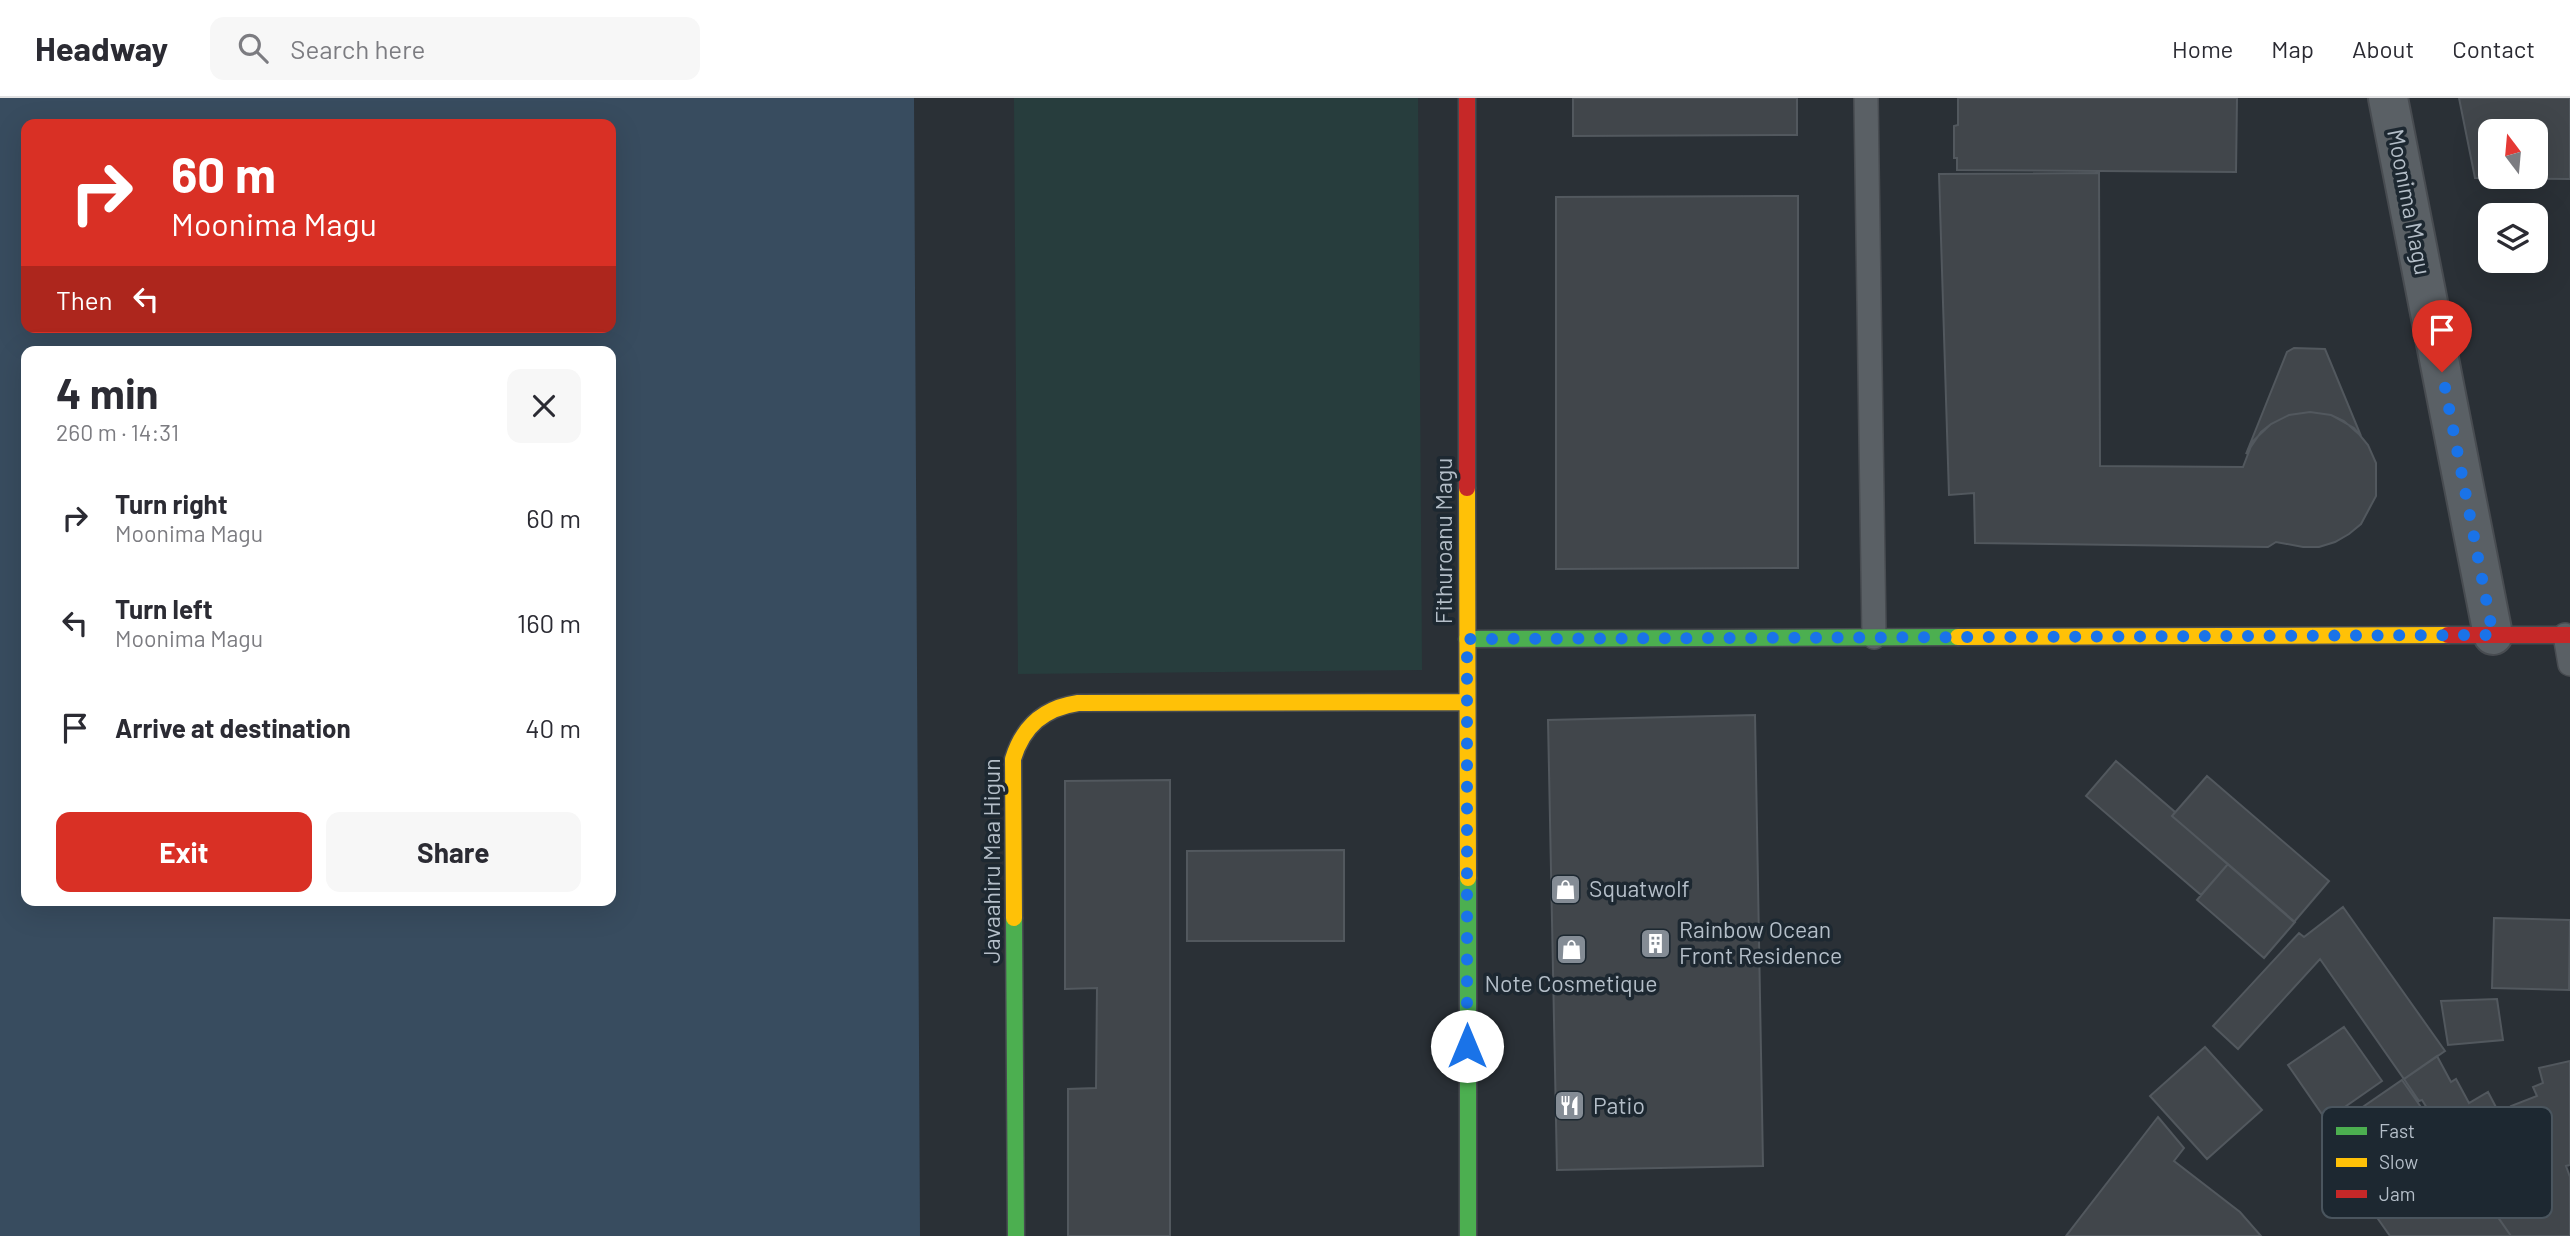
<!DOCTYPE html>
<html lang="en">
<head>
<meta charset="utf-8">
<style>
  body { margin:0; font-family:Barlow,sans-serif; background:#f7f7f7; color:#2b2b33; height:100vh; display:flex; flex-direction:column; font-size:26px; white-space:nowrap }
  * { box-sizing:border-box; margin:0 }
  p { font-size:23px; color:#7c7c81 }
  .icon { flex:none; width:38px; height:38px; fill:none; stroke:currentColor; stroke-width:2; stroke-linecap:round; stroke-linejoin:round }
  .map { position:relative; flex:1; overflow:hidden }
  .sheet { position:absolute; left:21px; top:248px; width:595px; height:560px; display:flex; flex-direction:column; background:#fff; border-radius:14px; box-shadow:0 7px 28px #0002 }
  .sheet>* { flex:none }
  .banner { position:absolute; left:21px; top:21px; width:595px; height:214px; border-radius:14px; box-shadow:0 7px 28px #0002; background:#d93025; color:#fff; overflow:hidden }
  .needle { width:46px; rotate:344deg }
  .fabs { position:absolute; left:2478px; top:21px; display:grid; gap:14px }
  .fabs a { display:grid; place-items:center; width:70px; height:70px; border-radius:14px; background:#fff; box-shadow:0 7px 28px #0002; font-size:35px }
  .pin { position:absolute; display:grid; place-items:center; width:60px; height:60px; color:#fff; margin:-72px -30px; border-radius:50% 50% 50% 0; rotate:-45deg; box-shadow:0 0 7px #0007 }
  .pin .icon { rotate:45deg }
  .me { position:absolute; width:77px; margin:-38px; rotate:0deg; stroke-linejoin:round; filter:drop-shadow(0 0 5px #0008) }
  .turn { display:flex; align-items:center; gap:24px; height:147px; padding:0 35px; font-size:32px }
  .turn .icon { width:91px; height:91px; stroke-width:2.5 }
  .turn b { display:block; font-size:49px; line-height:60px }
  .then { display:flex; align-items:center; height:66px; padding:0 35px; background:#0003; gap:14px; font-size:26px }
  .round { display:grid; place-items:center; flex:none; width:74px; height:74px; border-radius:14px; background:#f7f7f7 }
  .summary { display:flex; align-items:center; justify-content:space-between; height:119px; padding:0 35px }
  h1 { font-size:42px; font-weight:700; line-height:52px }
  .cta { display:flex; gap:14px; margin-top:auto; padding:14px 35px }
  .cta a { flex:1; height:80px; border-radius:14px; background:#d93025; color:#fff; font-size:28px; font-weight:700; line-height:80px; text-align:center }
  .cta a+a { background:#f7f7f7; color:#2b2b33 }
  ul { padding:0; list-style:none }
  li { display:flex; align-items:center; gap:21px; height:105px; padding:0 35px }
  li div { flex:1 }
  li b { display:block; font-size:26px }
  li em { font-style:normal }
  header { display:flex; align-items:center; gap:42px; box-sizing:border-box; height:98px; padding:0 35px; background:#fff; border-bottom:2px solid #e1e1e2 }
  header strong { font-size:33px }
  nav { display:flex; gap:38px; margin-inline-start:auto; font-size:24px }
  .search { width:490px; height:63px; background:#f7f7f7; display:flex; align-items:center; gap:18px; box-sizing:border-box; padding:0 24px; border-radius:14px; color:#7c7c81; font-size:26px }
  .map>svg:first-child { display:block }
</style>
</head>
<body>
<header>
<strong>Headway</strong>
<div class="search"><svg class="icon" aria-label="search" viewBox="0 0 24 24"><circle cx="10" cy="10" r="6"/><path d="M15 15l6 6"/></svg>Search here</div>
<nav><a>Home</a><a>Map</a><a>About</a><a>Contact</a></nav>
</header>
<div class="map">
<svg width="2570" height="1138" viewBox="0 0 2570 1138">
  <rect width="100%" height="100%" fill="#2a3036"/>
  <!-- green -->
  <path fill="#273d3d" d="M1014,0H1418L1422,572L1018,576Z"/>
  <!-- water -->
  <path fill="#384c5f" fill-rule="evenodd" d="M0,0H914L920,1138H0ZM26,26H611V229H26ZM26,254H611V803H26Z"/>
  <!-- building -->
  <path fill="#41464b" stroke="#52585e" stroke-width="2" fill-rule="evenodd" d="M1573,0H1797V37L1573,38Z
    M1958,0H2237L2236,74L1957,72V60H1954V28L1958,27Z
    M2459,0H2570V81L2475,80ZM2490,33H2536V79H2490Z
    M2099,75L2100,368L2243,369L2253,343L2271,326L2289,317L2310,314L2331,317L2354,330L2368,347L2376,365V398L2361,426L2349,436L2335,444L2319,449H2303L2276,444L2268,449L1975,445L1974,395L1949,397L1939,76Z
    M1798,98V470L1556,471V99Z
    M2294,250L2325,251L2361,338L2344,323L2331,317L2310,314L2289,317L2271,326L2261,334L2246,356L2287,254Z
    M1755,617L1763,1068L1557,1072L1548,622Z
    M2116,663L2175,714L2172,718L2228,766L2201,797L2086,698Z
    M2207,678L2329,783L2294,824L2172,718Z
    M1170,682V1138H1068V991L1096,990L1097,890L1065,891V683Z
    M1344,752V843H1187V753Z
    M2228,766L2295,824L2264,860L2197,802Z
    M2343,809L2445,953L2404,981L2320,861L2238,951L2213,928L2299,835L2304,839Z
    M2494,820L2570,822L2569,892L2492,890Z
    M2497,901L2503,942L2448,947L2441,903Z
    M2344,929L2382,983L2326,1022L2288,967Z
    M2205,949L2262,1012L2207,1061L2150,998Z
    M2437,958L2451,984L2456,981L2469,1005L2488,994L2509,1034L2520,1030L2511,1008L2537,998L2533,989L2543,985L2539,970L2570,963V1067L2566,1068L2570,1079V1138H2511L2433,1024L2435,1023L2422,1002L2419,1003L2404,981Z
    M2402,982L2511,1138H2390L2338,1064L2343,1061L2325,1035Z
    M2158,1019L2184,1050L2174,1063L2240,1114L2261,1138H2066Z"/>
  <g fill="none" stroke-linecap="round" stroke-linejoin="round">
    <defs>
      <path id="lane" d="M1866,0L1874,539
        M2565,537L2570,566"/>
      <path id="street" d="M2388,0L2493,537"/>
      <path id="fast" d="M1467,541L1958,539
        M1468,780V1138
        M1014,820L1016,1138"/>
      <path id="slow" d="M1467,390L1468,780
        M1958,539L2448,537
        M1014,820L1013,661C1023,628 1044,610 1078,605L1467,604"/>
      <path id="jam" d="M1467,0V390
        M2448,537H2570"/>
    </defs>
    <!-- lane casing -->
    <use href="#lane" stroke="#484c51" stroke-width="26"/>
    <!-- street casing -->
    <use href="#street" stroke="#484c51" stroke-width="42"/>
    <!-- fast casing -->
    <use href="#fast" stroke="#484c51" stroke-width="19"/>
    <!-- slow casing -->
    <use href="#slow" stroke="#484c51" stroke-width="19"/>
    <!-- jam casing -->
    <use href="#jam" stroke="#484c51" stroke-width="19"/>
    <!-- lane -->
    <use href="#lane" stroke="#5a6065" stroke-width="23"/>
    <!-- street -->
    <use href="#street" stroke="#5a6065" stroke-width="38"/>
    <!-- fast -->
    <use href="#fast" stroke="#4caf50" stroke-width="16"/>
    <!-- slow -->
    <use href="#slow" stroke="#ffc107" stroke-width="16"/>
    <!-- jam -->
    <use href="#jam" stroke="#c62828" stroke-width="16"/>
  </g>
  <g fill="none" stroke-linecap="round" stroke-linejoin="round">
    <!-- route -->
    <path stroke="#1a73e8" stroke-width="12" stroke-dasharray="0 21.6" d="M1467,948V541L2493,537L2442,274"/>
  </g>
  <!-- icons -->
  <defs>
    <symbol id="shop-square" viewBox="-11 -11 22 22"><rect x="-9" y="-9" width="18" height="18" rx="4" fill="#848c95" stroke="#1d2831"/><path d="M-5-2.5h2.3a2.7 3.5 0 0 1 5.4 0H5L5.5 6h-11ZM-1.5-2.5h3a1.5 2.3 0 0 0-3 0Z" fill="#fff"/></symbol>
    <symbol id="building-square" viewBox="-11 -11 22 22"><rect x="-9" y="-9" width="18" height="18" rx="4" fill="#848c95" stroke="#1d2831"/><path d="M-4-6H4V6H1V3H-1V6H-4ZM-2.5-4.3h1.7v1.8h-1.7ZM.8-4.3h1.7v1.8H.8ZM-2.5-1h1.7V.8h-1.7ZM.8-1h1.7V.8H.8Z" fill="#fff"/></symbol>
    <symbol id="restaurant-square" viewBox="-11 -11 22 22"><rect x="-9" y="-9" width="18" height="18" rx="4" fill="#848c95" stroke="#1d2831"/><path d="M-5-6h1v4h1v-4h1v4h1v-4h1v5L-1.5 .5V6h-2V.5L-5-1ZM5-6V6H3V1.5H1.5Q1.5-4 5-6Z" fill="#fff"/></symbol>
  </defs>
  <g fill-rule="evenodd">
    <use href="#shop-square" x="1548" y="774" width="35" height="35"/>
    <use href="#building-square" x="1638" y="828" width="35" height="35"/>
    <use href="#shop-square" x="1554" y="834" width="35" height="35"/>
    <use href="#restaurant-square" x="1552" y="990" width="35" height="35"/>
  </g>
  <g text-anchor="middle" stroke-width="7" stroke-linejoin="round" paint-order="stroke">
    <!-- street labels -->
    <g font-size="23" fill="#b4bec8" stroke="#1d2831">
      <text transform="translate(2409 104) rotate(79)" y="8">Moonima Magu</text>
      <text transform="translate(1444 443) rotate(-90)" y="8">Fithuroanu Magu</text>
      <text transform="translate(992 763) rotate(-90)" y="8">Javaahiru Maa Higun</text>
    </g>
    <!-- poi labels -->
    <g font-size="23" fill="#b4bec8" stroke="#1d2831" text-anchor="start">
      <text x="1589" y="799">Squatwolf</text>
      <text x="1679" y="840">Rainbow Ocean<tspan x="1679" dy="26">Front Residence</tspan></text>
      <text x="1571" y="894" text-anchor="middle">Note Cosmetique</text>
      <text x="1593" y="1016">Patio</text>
    </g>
  </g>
  <!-- legend -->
  <rect x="2322" y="1009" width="230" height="111" rx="10" fill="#1d2831" stroke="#4a555e" stroke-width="2"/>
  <rect x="2336" y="1029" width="31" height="8" fill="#4caf50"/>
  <rect x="2336" y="1060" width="31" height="9" fill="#ffc107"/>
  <rect x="2336" y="1092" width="31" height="8" fill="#c62828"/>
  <g font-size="19" fill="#b4bec8">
    <text x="2379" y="1040">Fast</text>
    <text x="2379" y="1071">Slow</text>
    <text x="2379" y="1103">Jam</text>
  </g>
</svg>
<div class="fabs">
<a><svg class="needle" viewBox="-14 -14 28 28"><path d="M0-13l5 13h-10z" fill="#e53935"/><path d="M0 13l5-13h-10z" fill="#7c7c81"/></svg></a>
<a><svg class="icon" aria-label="layers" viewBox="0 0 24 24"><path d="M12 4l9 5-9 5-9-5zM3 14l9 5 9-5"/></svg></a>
</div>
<div class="pin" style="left:2442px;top:274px;background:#d93025"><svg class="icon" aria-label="arrive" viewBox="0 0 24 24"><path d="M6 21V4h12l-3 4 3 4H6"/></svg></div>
<svg class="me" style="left:1467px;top:948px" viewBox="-20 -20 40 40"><circle r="19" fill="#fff"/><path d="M0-13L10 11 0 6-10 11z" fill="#1a73e8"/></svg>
<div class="banner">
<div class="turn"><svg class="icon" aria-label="right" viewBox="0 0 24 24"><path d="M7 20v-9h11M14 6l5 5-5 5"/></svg><div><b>60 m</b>Moonima Magu</div></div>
<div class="then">Then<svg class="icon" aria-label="left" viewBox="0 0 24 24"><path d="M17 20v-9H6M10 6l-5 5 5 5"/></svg></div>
</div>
<section class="sheet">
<div class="summary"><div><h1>4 min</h1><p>260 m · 14:31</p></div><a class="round"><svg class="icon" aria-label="close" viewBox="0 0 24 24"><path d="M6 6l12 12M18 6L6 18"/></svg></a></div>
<ul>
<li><svg class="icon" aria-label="right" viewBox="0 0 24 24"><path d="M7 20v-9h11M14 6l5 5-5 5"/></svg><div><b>Turn right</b><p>Moonima Magu</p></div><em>60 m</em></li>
<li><svg class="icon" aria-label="left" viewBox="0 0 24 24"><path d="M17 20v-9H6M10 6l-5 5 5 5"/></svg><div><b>Turn left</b><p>Moonima Magu</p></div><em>160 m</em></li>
<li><svg class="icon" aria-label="arrive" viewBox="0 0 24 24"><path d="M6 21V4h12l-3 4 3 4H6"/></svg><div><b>Arrive at destination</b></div><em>40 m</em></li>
</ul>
<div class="cta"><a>Exit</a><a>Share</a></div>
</section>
</div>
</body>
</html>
